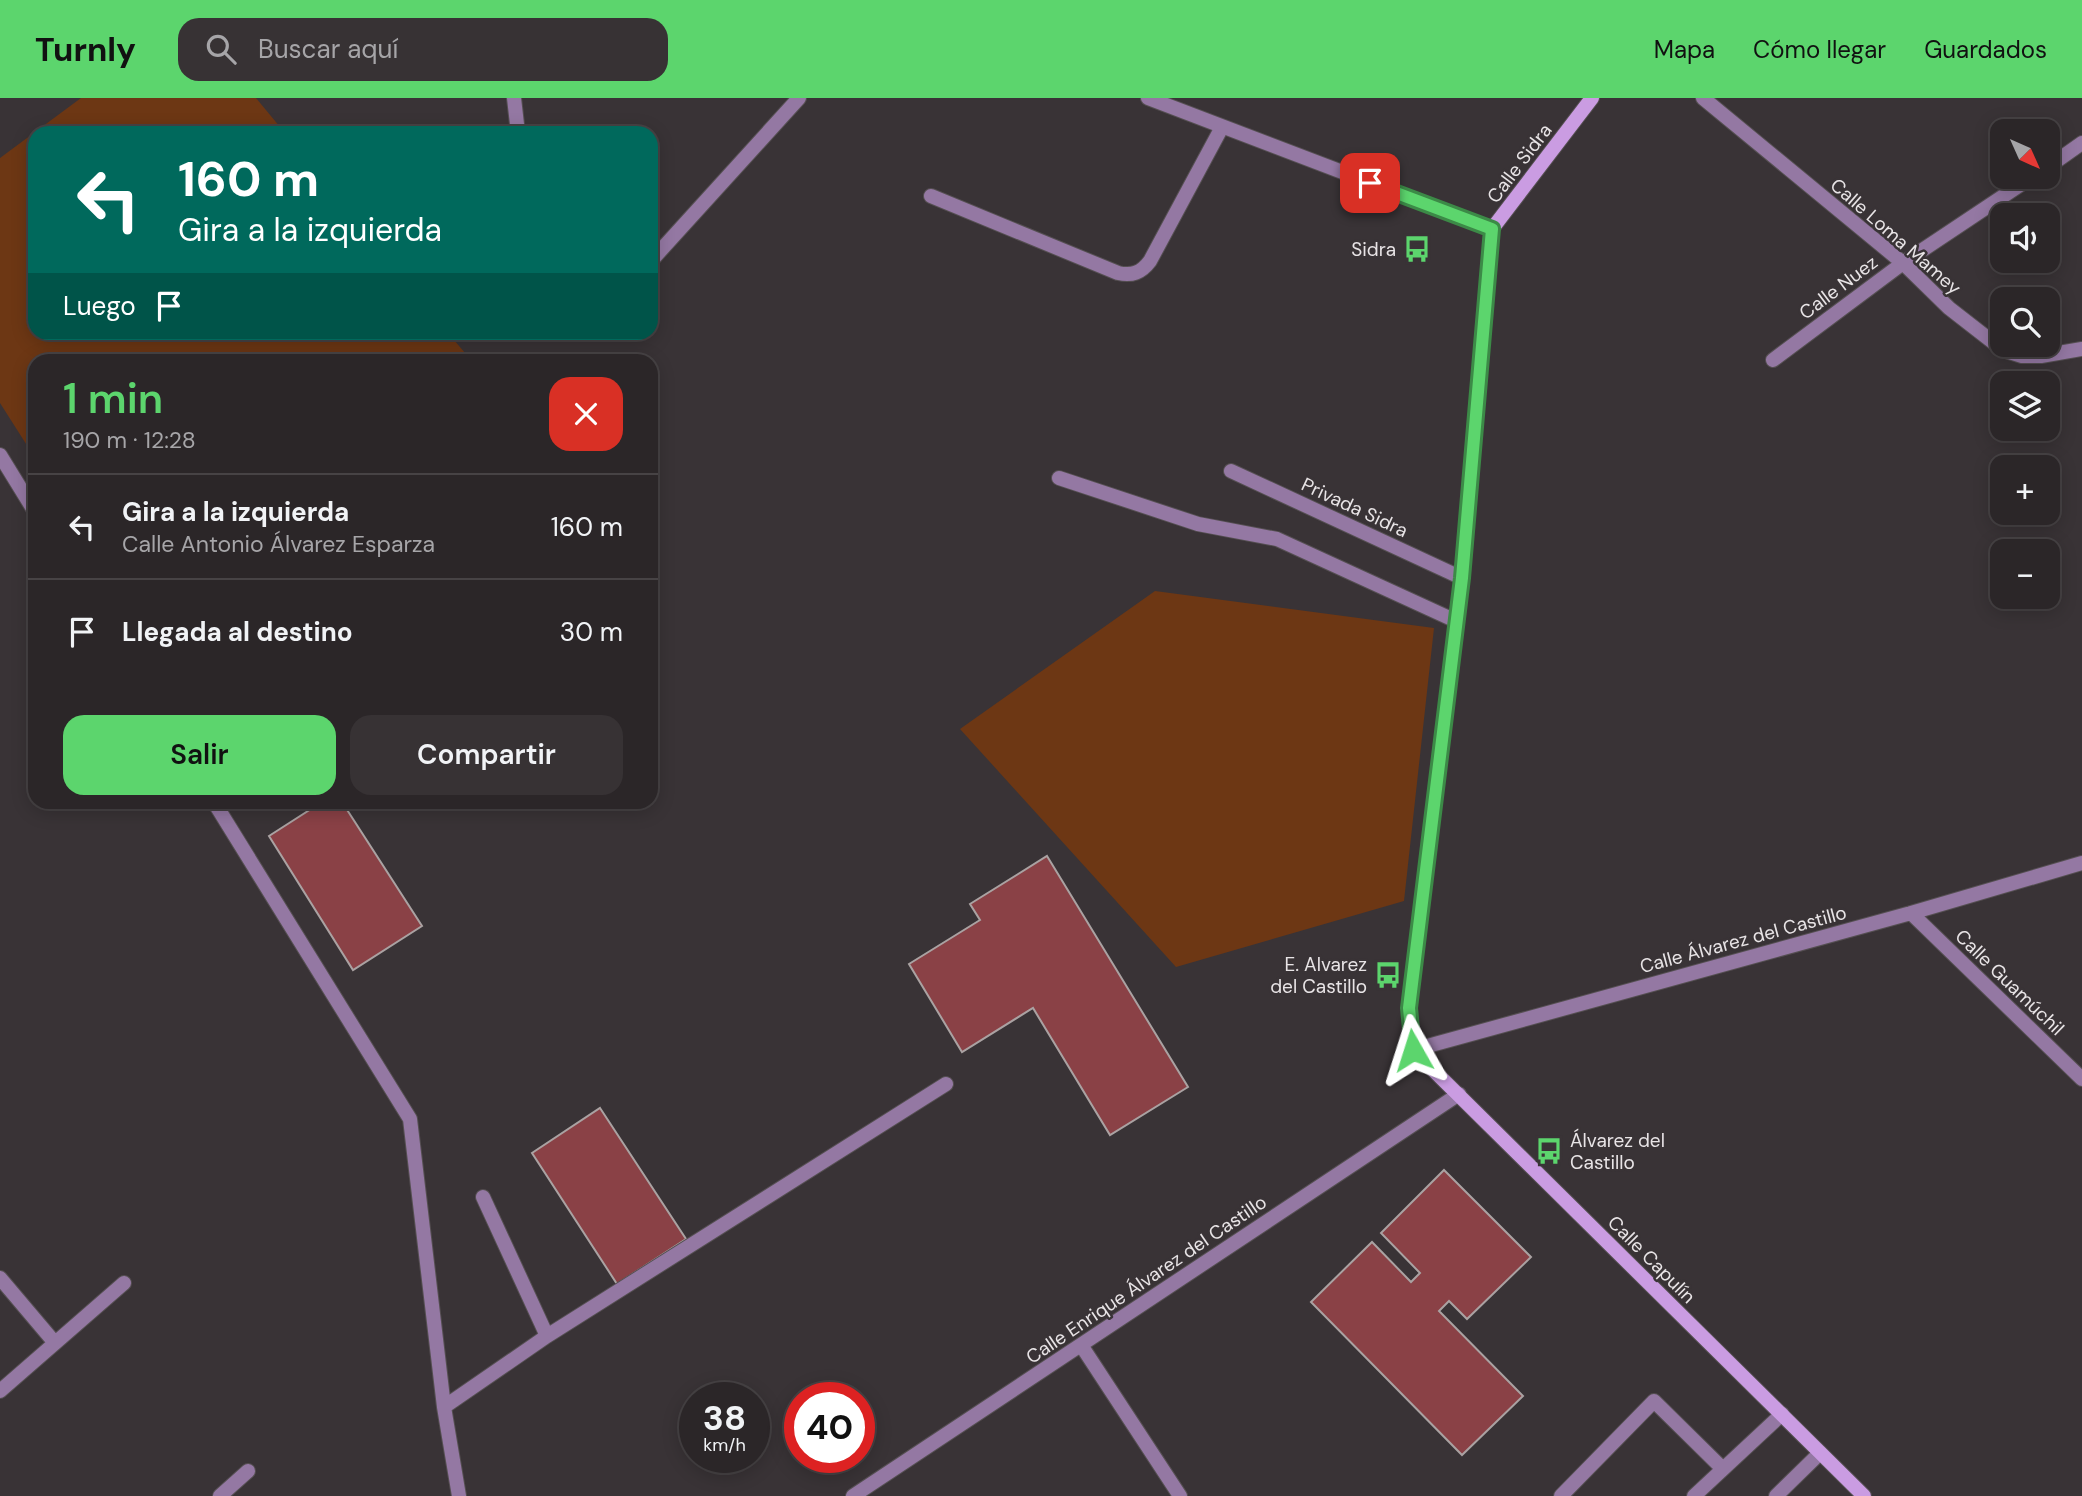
<!DOCTYPE html>
<html lang="es">
<head>
<meta charset="utf-8">
<style>
  body { margin:0; font-family:"DM Sans",sans-serif; background:#373234; color:#f1f3f6; height:100vh; display:flex; flex-direction:column; font-size:26px; white-space:nowrap }
  * { box-sizing:border-box; margin:0 }
  p { font-size:23px; color:#a6a5a8 }
  .icon { flex:none; width:38px; height:38px; fill:none; stroke:currentColor; stroke-width:2; stroke-linecap:round; stroke-linejoin:round }
  .map { position:relative; flex:1; overflow:hidden }
  .panel { position:absolute; left:28px; top:256px; width:630px; height:455px; display:flex; flex-direction:column; background:#2b2628; border-radius:21px; box-shadow:0 4px 18px #0003,0 0 0 2px #474345 }
  .panel>* { flex:none }
  .banner { position:absolute; left:28px; top:28px; width:630px; height:214px; border-radius:21px; box-shadow:0 4px 18px #0003,0 0 0 2px #474345; background:#00695c; color:#fff; overflow:hidden }
  .needle { width:46px; rotate:135deg }
  .fabs { position:absolute; left:1990px; top:21px; display:grid; gap:14px }
  .fabs a { display:grid; place-items:center; width:70px; height:70px; border-radius:14px; background:#2b2628; box-shadow:0 4px 18px #0003,0 0 0 2px #474345; font-size:35px }
  .speed { position:absolute; left:679px; top:1284px; display:flex; gap:14px; font-size:35px; font-weight:700; text-align:center }
  .speed>* { display:grid; place-content:center; width:91px; height:91px; border-radius:50%; background:#2b2628; box-shadow:0 4px 18px #0003,0 0 0 2px #474345; line-height:1 }
  .speed small { font-size:18px; font-weight:400 }
  .speed .limit { border:10px solid #d22; background:#fff; color:#111 }
  .pin { position:absolute; display:grid; place-items:center; width:60px; height:60px; color:#fff; margin:-30px; border-radius:14px; box-shadow:0 4px 10px #0006 }
  .me { position:absolute; width:77px; margin:-38px; rotate:354deg; stroke-linejoin:round; filter:drop-shadow(0 0 5px #0008) }
  .turn { display:flex; align-items:center; gap:24px; height:147px; padding:0 35px; font-size:32px }
  .turn .icon { width:91px; height:91px; stroke-width:2.5 }
  .turn b { display:block; font-size:49px; line-height:60px }
  .then { display:flex; align-items:center; height:66px; padding:0 35px; background:#0003; gap:14px; font-size:26px }
  .round { display:grid; place-items:center; flex:none; width:74px; height:74px; border-radius:21px; background:#373234 }
  .headline { display:flex; align-items:center; justify-content:space-between; height:119px; padding:0 35px }
  h1 { font-size:42px; font-weight:600; line-height:52px; color:#5cd56d }
  .action { display:flex; gap:14px; margin-top:auto; padding:14px 35px }
  .action a { flex:1; height:80px; border-radius:21px; background:#5cd56d; color:#111; font-size:28px; font-weight:600; line-height:80px; text-align:center }
  .action a+a { background:#373234; color:#f1f3f6 }
  ul { padding:0; list-style:none }
  li { display:flex; align-items:center; gap:21px; height:105px; padding:0 35px; border-top:2px solid #474345 }
  li div { flex:1 }
  li b { display:block; font-size:26px }
  li em { font-style:normal }
  header { display:flex; align-items:center; gap:42px; box-sizing:border-box; height:98px; padding:0 35px; background:#5cd56d; color:#111 }
  header strong { font-size:33px }
  nav { display:flex; gap:38px; margin-inline-start:auto; font-size:24px }
  .search { width:490px; height:63px; background:#373234; display:flex; align-items:center; gap:18px; box-sizing:border-box; padding:0 24px; border-radius:21px; color:#a6a5a8; font-size:26px }
  .map>svg:first-child { display:block }
</style>
</head>
<body>
<header>
<strong>Turnly</strong>
<div class="search"><svg class="icon" aria-label="search" viewBox="0 0 24 24"><circle cx="10" cy="10" r="6"/><path d="M15 15l6 6"/></svg>Buscar aquí</div>
<nav><a>Mapa</a><a>Cómo llegar</a><a>Guardados</a></nav>
</header>
<div class="map">
<svg width="2082" height="1398" viewBox="0 0 2082 1398">
  <rect width="100%" height="100%" fill="#393336"/>
  <!-- green -->
  <path fill="#6d3714" d="M81,0H256L285,35H35V234L448,235L471,262H35V360L0,305V60Z
    M1155,493L1434,530L1404,803L1176,869L960,631Z"/>
  <!-- building -->
  <path fill="#8a4146" stroke="#aaa2a2" stroke-width="2" d="M322,704H342L422,828L353,872L269,738Z
    M1047,758L1188,989L1110,1037L1033,910L962,954L909,866L980,822L970,806Z
    M600,1010L686,1141L617,1186L532,1055Z
    M1444,1072L1531,1159L1467,1221L1449,1203L1439,1213L1523,1298L1462,1357L1311,1204L1372,1144L1411,1184L1420,1175L1381,1135Z"/>
  <g fill="none" stroke-linecap="round" stroke-linejoin="round">
    <defs>
      <path id="lane" d="M931,98L1118,175C1132,178 1141,175 1150,163L1222,29
        M0,357L35,414
        M1059,380L1198,426L1277,441L1456,523
        M214,704L410,1021L444,1309L459,1398
        M547,1238L946,986
        M444,1309L547,1238L483,1099
        M1561,1398L1654,1303L1723,1371
        M1694,1398L1782,1316"/>
      <path id="street" d="M514,0L518,35
        M1148,0L1492,131
        M1703,0L1903,165L1949,210L2003,252L2022,258H2041L2082,251
        M2048,69L2082,45
        M651,163L799,0
        M1773,262L1903,165L2032,79
        M1231,373L1462,480
        M1911,815L2082,981
        M1413,952L1911,815L2082,765
        M0,1180L55,1245
        M1081,1247L1180,1398
        M0,1293L124,1185
        M220,1398L248,1373
        M853,1398L1459,996
        M1776,1398L1820,1355"/>
      <path id="secondary" d="M1592,0L1492,131L1462,480L1409,910L1413,952L1864,1398"/>
    </defs>
    <!-- lane casing -->
    <use href="#lane" stroke="#554f52" stroke-width="16"/>
    <!-- street casing -->
    <use href="#street" stroke="#554f52" stroke-width="16"/>
    <!-- secondary casing -->
    <use href="#secondary" stroke="#554f52" stroke-width="16"/>
    <!-- lane -->
    <use href="#lane" stroke="#9478a3" stroke-width="14"/>
    <!-- street -->
    <use href="#street" stroke="#9478a3" stroke-width="14"/>
    <!-- secondary -->
    <use href="#secondary" stroke="#ca9ce2" stroke-width="14"/>
  </g>
  <g fill="none" stroke-linecap="round" stroke-linejoin="round">
    <defs>
      <path id="route" d="M1370,85L1492,131L1462,480L1409,910L1413,952"/>
    </defs>
    <!-- route casing -->
    <use href="#route" stroke="#3c8a47" stroke-width="18"/>
    <!-- route -->
    <use href="#route" stroke="#5cd56d" stroke-width="12"/>
  </g>
  <!-- icons -->
  <defs>
    <symbol id="bus-bare" viewBox="-9 -9 18 18"><path d="M-5-6H5V4H4V6H2V4H-2V6H-4V4H-5ZM-3.5-4V0h7V-4ZM-3.5 1.2v1.5H-2V1.2ZM2 1.2v1.5H3.5V1.2Z" fill="#5cd56d" stroke="#393336" stroke-width="2.5" paint-order="stroke"/></symbol>
  </defs>
  <g fill-rule="evenodd">
    <use href="#bus-bare" x="1398" y="132" width="38" height="38"/>
    <use href="#bus-bare" x="1369" y="858" width="38" height="38"/>
    <use href="#bus-bare" x="1530" y="1034" width="38" height="38"/>
  </g>
  <g text-anchor="middle" stroke-width="5" stroke-linejoin="round" paint-order="stroke">
    <!-- street labels -->
    <g font-size="19" fill="#e8e4e6" stroke="#393336">
      <text transform="translate(1519 65) rotate(-53)" y="7">Calle Sidra</text>
      <text transform="translate(1896 138) rotate(41)" y="7">Calle Loma Mamey</text>
      <text transform="translate(1838 189) rotate(-37)" y="7">Calle Nuez</text>
      <text transform="translate(1355 409) rotate(25)" y="7">Privada Sidra</text>
      <text transform="translate(1743 841) rotate(-15)" y="7">Calle Álvarez del Castillo</text>
      <text transform="translate(2010 884) rotate(44)" y="7">Calle Guamúchil</text>
      <text transform="translate(1652 1161) rotate(45)" y="7">Calle Capulín</text>
      <text transform="translate(1146 1181) rotate(-34)" y="7">Calle Enrique Álvarez del Castillo</text>
    </g>
    <!-- poi labels -->
    <g font-size="19" fill="#e8e4e6" stroke="#393336" text-anchor="end">
      <text x="1396" y="158">Sidra</text>
      <text x="1367" y="873">E. Alvarez<tspan x="1367" dy="22">del Castillo</tspan></text>
      <text x="1570" y="1049" text-anchor="start">Álvarez del<tspan x="1570" dy="22">Castillo</tspan></text>
    </g>
  </g>
</svg>
<div class="fabs">
<a><svg class="needle" viewBox="-14 -14 28 28"><path d="M0-13l5 13h-10z" fill="#e53935"/><path d="M0 13l5-13h-10z" fill="#a6a5a8"/></svg></a>
<a><svg class="icon" aria-label="sound" viewBox="0 0 24 24"><path d="M4 9h4l5-4v14l-5-4H4zM17 9q2 3 0 6"/></svg></a>
<a><svg class="icon" aria-label="search" viewBox="0 0 24 24"><circle cx="10" cy="10" r="6"/><path d="M15 15l6 6"/></svg></a>
<a><svg class="icon" aria-label="layers" viewBox="0 0 24 24"><path d="M12 4l9 5-9 5-9-5zM3 14l9 5 9-5"/></svg></a>
<a>+</a>
<a>−</a>
</div>
<div class="speed"><div>38<small>km/h</small></div><div class="limit">40</div></div>
<div class="pin" style="left:1370px;top:85px;background:#d93025"><svg class="icon" aria-label="arrive" viewBox="0 0 24 24"><path d="M6 21V4h12l-3 4 3 4H6"/></svg></div>
<svg class="me" style="left:1413px;top:952px" viewBox="-20 -20 40 40"><path d="M0-17L14 15 0 8-14 15z" fill="#5cd56d" stroke="#fff" stroke-width="4"/></svg>
<div class="banner">
<div class="turn"><svg class="icon" aria-label="left" viewBox="0 0 24 24"><path d="M17 20v-9H6M10 6l-5 5 5 5"/></svg><div><b>160 m</b>Gira a la izquierda</div></div>
<div class="then">Luego<svg class="icon" aria-label="arrive" viewBox="0 0 24 24"><path d="M6 21V4h12l-3 4 3 4H6"/></svg></div>
</div>
<section class="panel">
<div class="headline"><div><h1>1 min</h1><p>190 m · 12:28</p></div><a class="round" style="background:#d93025;color:#fff"><svg class="icon" aria-label="close" viewBox="0 0 24 24"><path d="M6 6l12 12M18 6L6 18"/></svg></a></div>
<ul>
<li><svg class="icon" aria-label="left" viewBox="0 0 24 24"><path d="M17 20v-9H6M10 6l-5 5 5 5"/></svg><div><b>Gira a la izquierda</b><p>Calle Antonio Álvarez Esparza</p></div><em>160 m</em></li>
<li><svg class="icon" aria-label="arrive" viewBox="0 0 24 24"><path d="M6 21V4h12l-3 4 3 4H6"/></svg><div><b>Llegada al destino</b></div><em>30 m</em></li>
</ul>
<div class="action"><a>Salir</a><a>Compartir</a></div>
</section>
</div>
</body>
</html>
